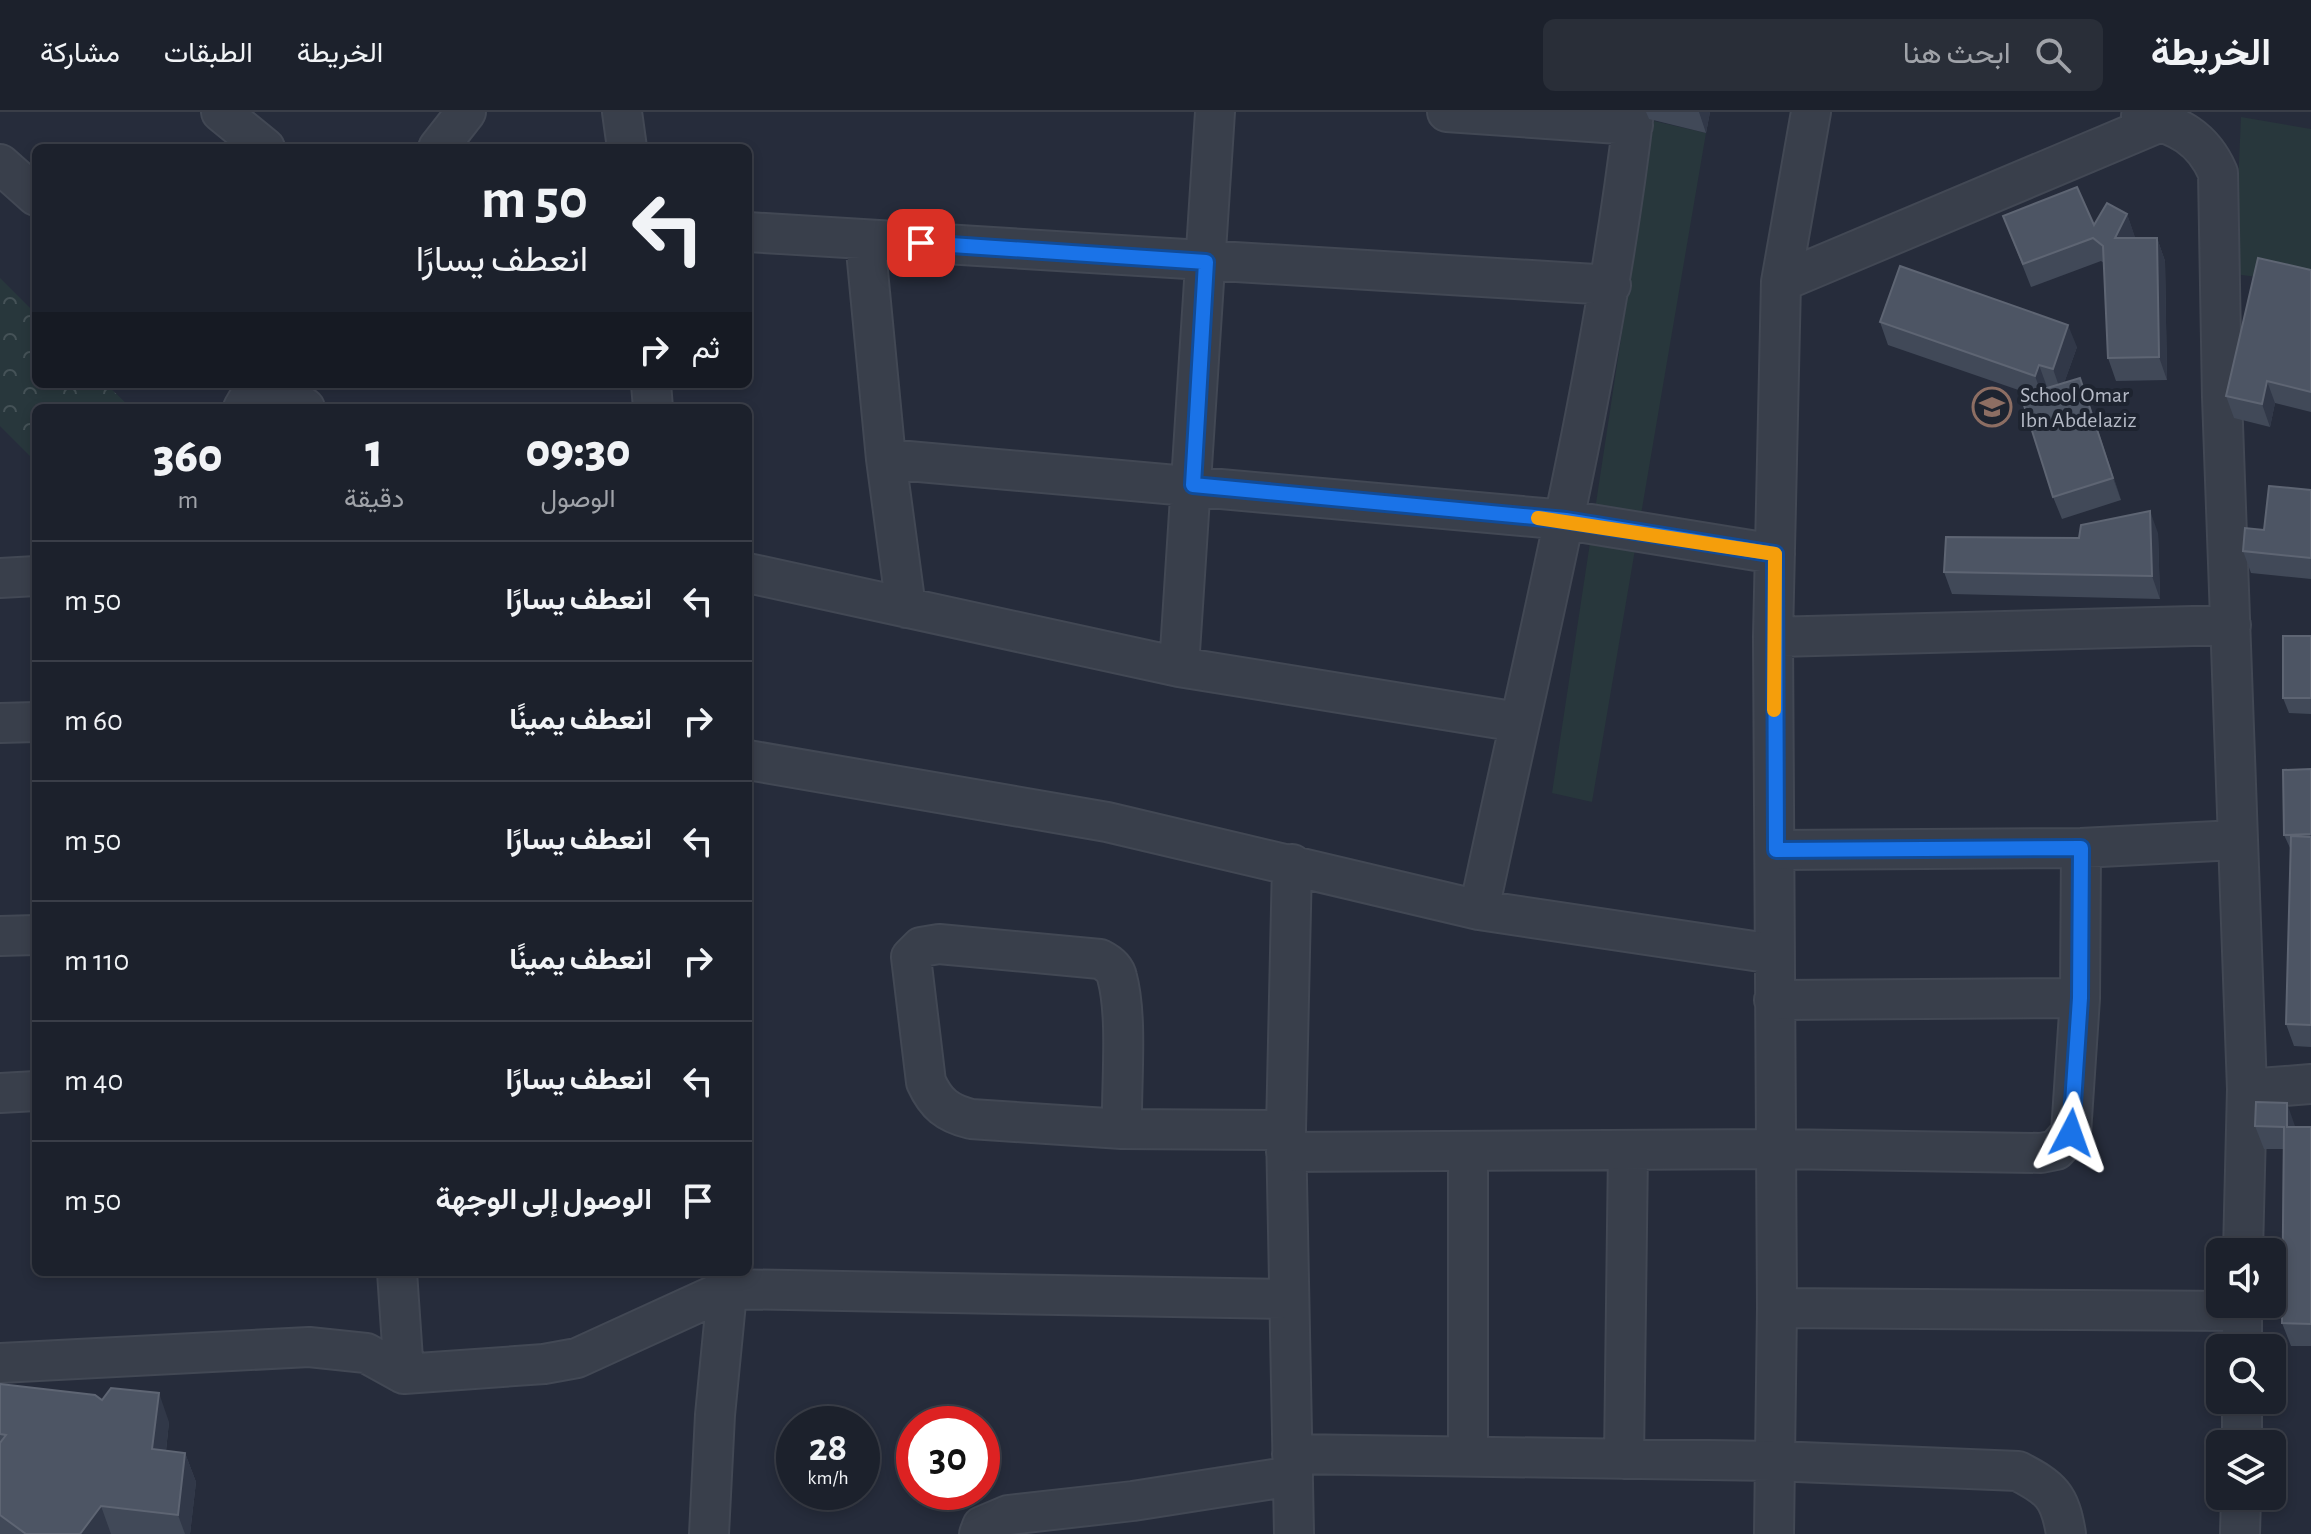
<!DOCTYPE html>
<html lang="ar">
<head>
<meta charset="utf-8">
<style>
  body { margin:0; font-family:"Alegreya Sans",Vazirmatn,sans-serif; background:#292e38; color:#f1f3f6; direction:rtl; height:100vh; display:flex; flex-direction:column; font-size:30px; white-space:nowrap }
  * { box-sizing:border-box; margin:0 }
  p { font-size:26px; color:#a0a3a9 }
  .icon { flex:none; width:44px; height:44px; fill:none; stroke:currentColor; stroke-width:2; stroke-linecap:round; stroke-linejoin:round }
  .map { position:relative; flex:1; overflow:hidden; direction:ltr }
  .drawer { position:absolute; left:32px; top:292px; width:720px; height:872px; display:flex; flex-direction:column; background:#1c212c; border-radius:12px; box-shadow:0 4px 12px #0003,0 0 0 2px #3a3e48; direction:rtl }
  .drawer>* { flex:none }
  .top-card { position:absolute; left:32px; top:32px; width:720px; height:244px; border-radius:12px; box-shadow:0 4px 12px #0003,0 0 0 2px #3a3e48; direction:rtl; background:#1c212c; color:#f1f3f6; overflow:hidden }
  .buttons { position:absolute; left:2206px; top:1126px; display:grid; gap:16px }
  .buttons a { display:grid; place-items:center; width:80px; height:80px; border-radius:12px; background:#1c212c; box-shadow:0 4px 12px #0003,0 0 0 2px #3a3e48; font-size:40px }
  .speed { position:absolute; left:776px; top:1294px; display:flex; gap:16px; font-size:40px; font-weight:700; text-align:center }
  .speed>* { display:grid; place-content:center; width:104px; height:104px; border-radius:50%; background:#1c212c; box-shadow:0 4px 12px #0003,0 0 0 2px #3a3e48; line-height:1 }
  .speed small { font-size:20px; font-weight:400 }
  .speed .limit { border:12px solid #d22; background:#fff; color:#111 }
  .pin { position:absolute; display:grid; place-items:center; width:68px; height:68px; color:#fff; margin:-34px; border-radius:16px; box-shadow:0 4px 12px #0006 }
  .me { position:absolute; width:88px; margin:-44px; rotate:4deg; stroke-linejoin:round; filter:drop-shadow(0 0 6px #0008) }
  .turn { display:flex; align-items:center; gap:28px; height:168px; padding:0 32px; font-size:36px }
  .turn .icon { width:104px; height:104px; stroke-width:2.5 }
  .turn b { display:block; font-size:56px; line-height:68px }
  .then { display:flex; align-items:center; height:76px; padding:0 32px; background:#0003; gap:16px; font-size:30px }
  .eta { display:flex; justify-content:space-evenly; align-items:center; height:136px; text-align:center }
  .eta b { font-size:48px; font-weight:800; line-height:56px }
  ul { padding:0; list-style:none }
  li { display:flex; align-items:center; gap:24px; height:120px; padding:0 32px; border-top:2px solid #3a3e48 }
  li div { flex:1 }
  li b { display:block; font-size:30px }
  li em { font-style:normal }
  header { display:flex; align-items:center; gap:48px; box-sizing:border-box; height:112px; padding:0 40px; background:#1c212c; border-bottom:2px solid #3a3e48 }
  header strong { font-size:38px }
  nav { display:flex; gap:44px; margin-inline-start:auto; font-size:28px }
  .search { width:560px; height:72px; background:#292e38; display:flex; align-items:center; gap:20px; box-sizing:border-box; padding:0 28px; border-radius:12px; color:#a0a3a9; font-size:30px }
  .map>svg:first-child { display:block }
</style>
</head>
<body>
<header>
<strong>الخريطة</strong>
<div class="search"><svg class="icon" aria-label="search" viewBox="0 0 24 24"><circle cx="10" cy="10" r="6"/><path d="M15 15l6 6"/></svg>ابحث هنا</div>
<nav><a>الخريطة</a><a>الطبقات</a><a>مشاركة</a></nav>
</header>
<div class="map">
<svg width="2311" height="1422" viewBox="0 0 2311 1422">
  <defs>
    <pattern id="forest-crowns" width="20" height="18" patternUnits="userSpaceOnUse" patternTransform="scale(2)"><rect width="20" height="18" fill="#28373c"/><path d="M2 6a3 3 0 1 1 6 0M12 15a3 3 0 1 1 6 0" fill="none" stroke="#455257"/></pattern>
  </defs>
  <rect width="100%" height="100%" fill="#262c3b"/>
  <!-- green -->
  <path fill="#28373c" d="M2241,5L2311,17V172L2234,162Z
    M1654,9L1706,21L1592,690L1552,681Z"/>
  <!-- forest -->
  <path fill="url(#forest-crowns)" d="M0,166L36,202V272H106L131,296H36V350L0,314Z"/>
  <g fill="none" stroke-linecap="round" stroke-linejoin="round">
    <defs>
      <path id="street" d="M221,0L265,36
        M622,0L627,36
        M1447,0L1633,13
        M2141,4C2178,13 2203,26 2218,61L2222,285L2247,977L2243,1140
        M438,36L466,0
        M0,52L36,84
        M748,120L1611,173
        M865,128L886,347L906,496
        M1781,170L1811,0
        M271,272L305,296
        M651,272L653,296
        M243,296L257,272
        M886,347L1566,408L1775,442
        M748,461L1179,555L1518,610
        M0,466L36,464
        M1773,525L2231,513
        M1179,555L1215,0
        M0,611L36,610
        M748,648L1107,710L1479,798L1774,842
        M1776,738L2081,736L2236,728
        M1292,752L1286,1018L1294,1422
        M1479,798C1535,533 1602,270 1634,0
        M0,824L36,823
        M1774,888L2080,886
        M2247,977L2311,972
        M0,981L36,979
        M1122,1017C1121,973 1128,905 1117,865C1115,856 1108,851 1100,847L939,832L921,835L911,845L926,970C936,992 947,1001 971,1007L1122,1017L1286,1018
        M1286,1040L1774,1037L2041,1041L2056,1038L2071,1021L2080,886L2081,736
        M397,1160L404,1262
        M1777,1196L2242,1199
        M2242,1236V1192
        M0,1251L309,1235L366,1241L404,1262L544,1252L577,1246L728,1177L1288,1187
        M2242,1332V1288
        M1292,1342L1775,1349L2018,1359C2051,1376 2060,1384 2066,1422
        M1468,1343V1041
        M1624,1347L1628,1038
        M709,1422L715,1303L729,1160
        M979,1422L982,1414L1008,1403L1133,1389L1293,1364
        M1774,1422L1777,1196L1773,525L1781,170L2163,9
        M2240,1422L2241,1384"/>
    </defs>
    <!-- street casing -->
    <use href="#street" stroke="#424854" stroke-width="42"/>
    <!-- street -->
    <use href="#street" stroke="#393f4b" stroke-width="38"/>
  </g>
  <!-- wall -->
  <path fill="#414958" d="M1646,0H1710L1706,21L1649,7Z
    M2127,102L2135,126H2157L2165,149L2167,268L2116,269L2108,246L2104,151L2101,149L2031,175L2003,104L2094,113Z
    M2311,158V300L2275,291L2270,315L2234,306L2226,284Z
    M1880,210L2077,235L2064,271L2088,288L2121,388L2062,407L2053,385L2030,282L1888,233Z
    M2311,378V467L2251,461L2243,439L2264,418Z
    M2158,421L2160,487L1952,482L1944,460L2079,426Z
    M2311,524V602L2289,601L2283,586Z
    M2311,657V935L2294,934L2286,912L2291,738L2284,723Z
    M2255,1014L2311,1015V1234H2291L2282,1211L2283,1037H2264Z
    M0,1272L169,1310L166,1339L185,1341L196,1370L190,1422H0Z"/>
  <!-- shaded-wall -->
  <path fill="#313848" d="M1699,0H1710L1706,21Z
    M2127,102L2135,125L2123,148L2115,126Z
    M2157,126L2165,149L2167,268L2159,245Z
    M2068,213L2077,235L2061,280L2053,257Z
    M2039,253L2047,275L2043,286L2035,264Z
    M2080,266L2088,288L2121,388L2113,366Z
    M2267,269L2275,291L2270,315L2262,292Z
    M2150,399L2158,421L2160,487L2152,464Z
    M2287,991L2295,1014V1037L2287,1015Z
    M159,1281L169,1310L163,1366L152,1337Z
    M185,1341L196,1370L190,1422H185L178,1403Z
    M101,1394L111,1422H80Z"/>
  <!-- building -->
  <path fill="#4d5564" stroke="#5e6573" stroke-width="2" d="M2077,75L2094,113L2107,91L2127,102L2115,126H2157L2159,245L2108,246L2103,134L2093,126L2023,152L2003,104Z
    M2258,146L2311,158V280L2267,269L2262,292L2226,284Z
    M1900,154L2068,213L2053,257L2039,253L2035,264L1880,210Z
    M2080,266L2113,366L2053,385L2021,284Z
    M2269,374L2311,378V446L2243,439L2245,416L2264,418Z
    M2150,399L2152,464L1944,460L1946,425L2079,426L2081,413Z
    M2283,524H2311V586H2283Z
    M2311,657V722L2284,723L2283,658Z
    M2291,724L2311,725V913L2286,912Z
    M2256,990L2287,991V1015H2311V1212L2282,1211L2284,1015L2255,1014Z
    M0,1272L95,1283L102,1288L111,1276L159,1281L152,1337L185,1341L178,1403L101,1394L80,1422H26L0,1403V1331L6,1323L0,1322Z"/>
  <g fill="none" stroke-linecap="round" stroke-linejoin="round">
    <defs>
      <path id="route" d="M921,131L1206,150L1193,373L1566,408L1775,442L1776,738L2081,736L2080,886L2071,1021"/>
    </defs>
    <!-- route casing -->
    <use href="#route" stroke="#114b97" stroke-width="20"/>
    <!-- route -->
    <use href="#route" stroke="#1a73e8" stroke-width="14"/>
    <!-- slow -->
    <path stroke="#f59e0b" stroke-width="14" d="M1538,406L1775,442L1774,598"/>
  </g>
  <!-- icons -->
  <defs>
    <symbol id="school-ring" viewBox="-11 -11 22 22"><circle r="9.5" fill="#1e2430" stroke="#8d6e63" stroke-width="1.5"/><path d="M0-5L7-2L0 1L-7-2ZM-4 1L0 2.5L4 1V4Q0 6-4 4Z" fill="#8d6e63"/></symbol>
  </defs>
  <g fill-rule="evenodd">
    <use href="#school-ring" x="1970" y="273" width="44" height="44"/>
  </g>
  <g text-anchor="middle" stroke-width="8" stroke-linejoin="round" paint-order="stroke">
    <!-- poi labels -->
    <g font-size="22" fill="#b5bac6" stroke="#1e2430" text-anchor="start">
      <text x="2020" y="290">School Omar<tspan x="2020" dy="25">Ibn Abdelaziz</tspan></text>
    </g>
  </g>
</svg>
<div class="buttons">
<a><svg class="icon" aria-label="sound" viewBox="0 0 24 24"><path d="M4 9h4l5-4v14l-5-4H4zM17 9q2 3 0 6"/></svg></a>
<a><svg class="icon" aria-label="search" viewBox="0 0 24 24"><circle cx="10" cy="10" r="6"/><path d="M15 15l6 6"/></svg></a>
<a><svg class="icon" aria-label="layers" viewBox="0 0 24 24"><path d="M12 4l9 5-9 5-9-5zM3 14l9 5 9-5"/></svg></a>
</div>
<div class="speed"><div>28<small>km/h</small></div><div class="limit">30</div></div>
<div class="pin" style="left:921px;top:131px;background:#d93025"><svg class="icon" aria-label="arrive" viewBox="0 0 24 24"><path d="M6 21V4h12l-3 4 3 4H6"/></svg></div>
<svg class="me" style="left:2071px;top:1021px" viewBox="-20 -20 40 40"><path d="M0-17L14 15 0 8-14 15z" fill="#1a73e8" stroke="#fff" stroke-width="4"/></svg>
<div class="top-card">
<div class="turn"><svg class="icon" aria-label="left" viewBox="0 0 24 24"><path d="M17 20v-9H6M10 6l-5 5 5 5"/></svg><div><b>50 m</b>انعطف يسارًا</div></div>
<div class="then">ثم<svg class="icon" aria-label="right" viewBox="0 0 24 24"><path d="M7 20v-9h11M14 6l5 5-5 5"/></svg></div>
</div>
<section class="drawer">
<div class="eta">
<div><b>09:30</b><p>الوصول</p></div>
<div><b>1</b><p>دقيقة</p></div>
<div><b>360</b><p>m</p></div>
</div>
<ul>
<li><svg class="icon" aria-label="left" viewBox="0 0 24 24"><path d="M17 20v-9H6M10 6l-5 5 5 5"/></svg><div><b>انعطف يسارًا</b></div><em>50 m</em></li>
<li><svg class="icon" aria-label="right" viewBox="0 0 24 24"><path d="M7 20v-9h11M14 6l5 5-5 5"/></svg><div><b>انعطف يمينًا</b></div><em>60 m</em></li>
<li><svg class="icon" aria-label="left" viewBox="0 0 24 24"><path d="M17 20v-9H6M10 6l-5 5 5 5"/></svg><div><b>انعطف يسارًا</b></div><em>50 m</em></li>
<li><svg class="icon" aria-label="right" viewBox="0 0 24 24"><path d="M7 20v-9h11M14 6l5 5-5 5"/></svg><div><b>انعطف يمينًا</b></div><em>110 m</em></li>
<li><svg class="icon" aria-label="left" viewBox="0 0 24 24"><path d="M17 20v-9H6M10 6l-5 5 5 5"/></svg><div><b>انعطف يسارًا</b></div><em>40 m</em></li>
<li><svg class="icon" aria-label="arrive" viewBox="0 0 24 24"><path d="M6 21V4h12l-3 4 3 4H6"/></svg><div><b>الوصول إلى الوجهة</b></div><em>50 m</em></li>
</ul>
</section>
</div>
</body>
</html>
